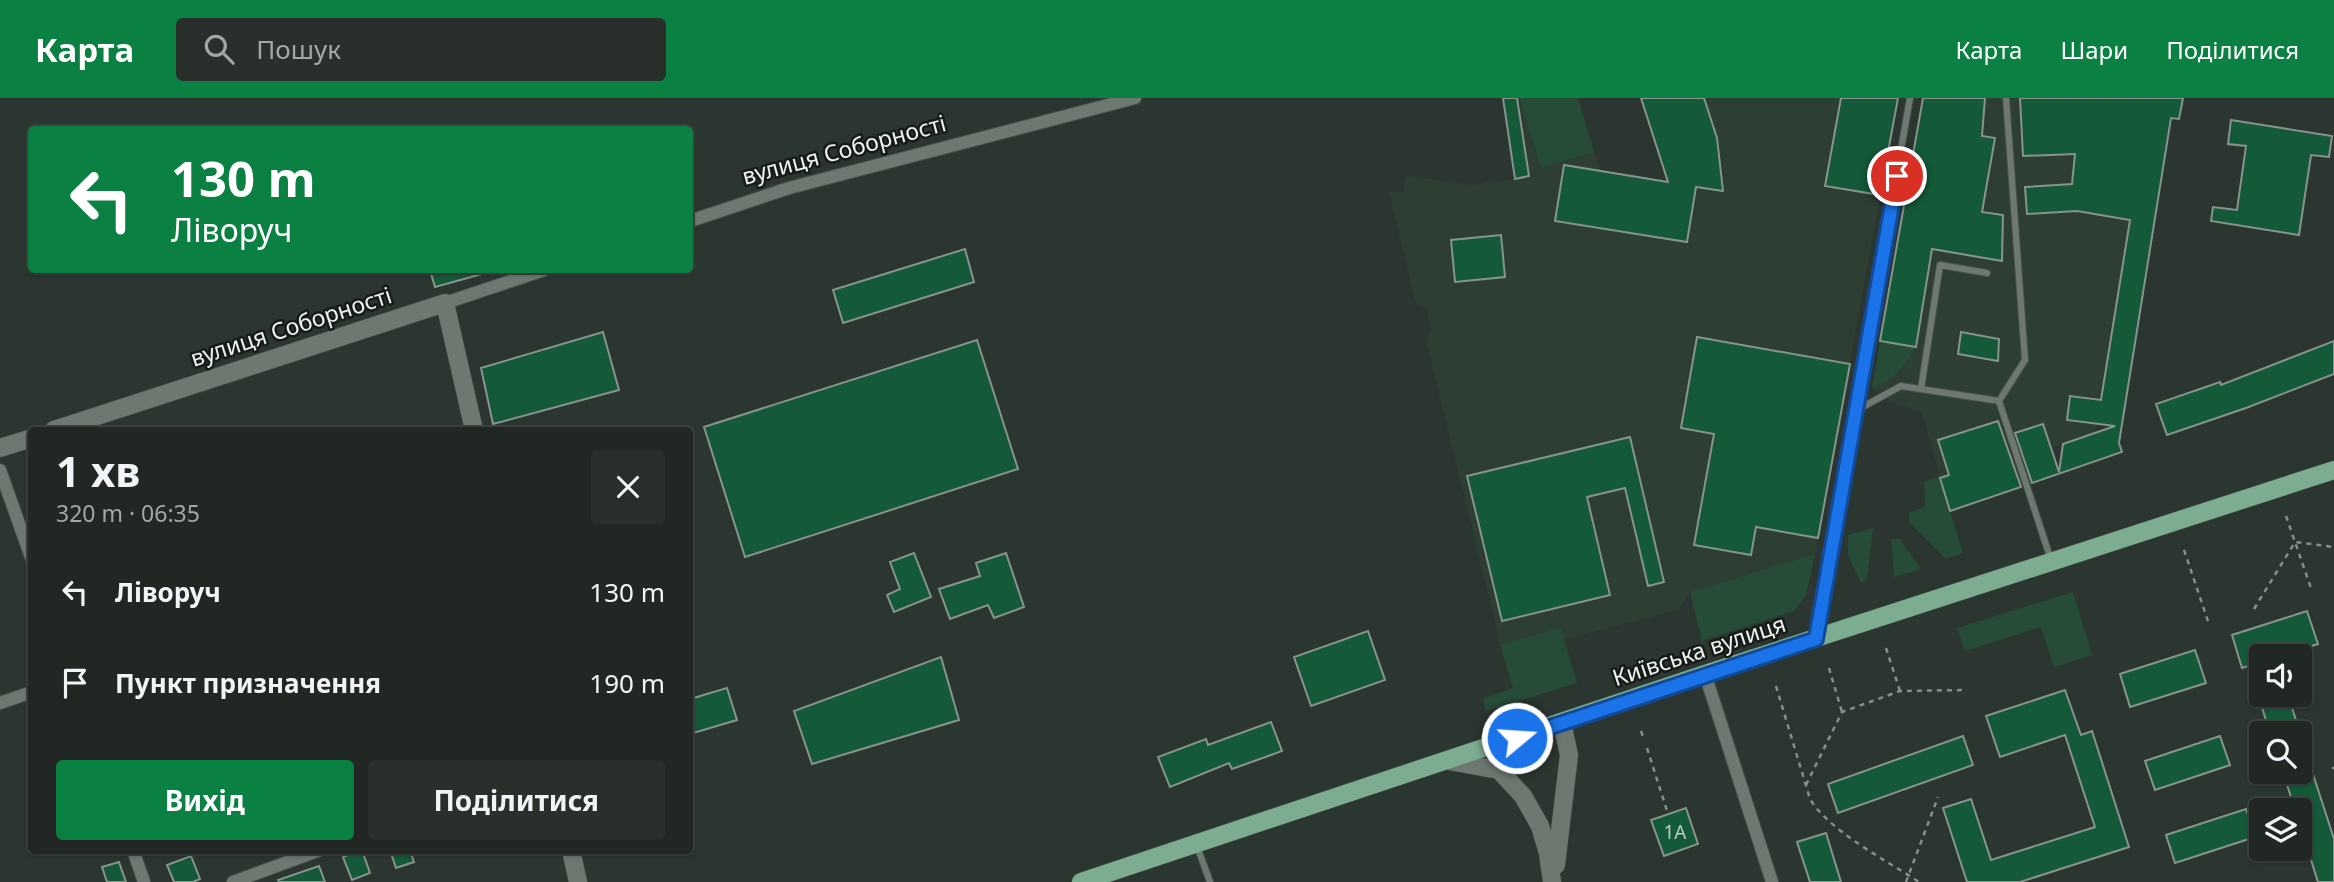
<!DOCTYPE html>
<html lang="uk">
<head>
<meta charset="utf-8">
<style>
  body { margin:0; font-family:"Noto Sans",sans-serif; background:#29302c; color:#f1f3f6; height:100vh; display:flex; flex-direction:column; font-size:26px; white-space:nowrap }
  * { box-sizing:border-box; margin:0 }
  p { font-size:23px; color:#a2a6a6 }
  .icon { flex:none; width:38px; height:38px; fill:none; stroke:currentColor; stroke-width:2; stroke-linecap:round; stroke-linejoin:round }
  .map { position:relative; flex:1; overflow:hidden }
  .side { position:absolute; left:28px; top:329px; width:665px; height:427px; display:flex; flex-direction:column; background:#212824; border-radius:7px; box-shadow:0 2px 5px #0004,0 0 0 2px #3e4441 }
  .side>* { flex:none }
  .hud { position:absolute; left:28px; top:28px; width:665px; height:147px; border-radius:7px; box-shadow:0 2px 5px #0004,0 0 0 2px #3e4441; background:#0b8043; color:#fff; overflow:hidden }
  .controls { position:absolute; left:2249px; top:546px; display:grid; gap:14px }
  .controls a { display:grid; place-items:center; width:63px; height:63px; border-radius:7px; background:#212824; box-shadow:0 2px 5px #0004,0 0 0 2px #3e4441; font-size:35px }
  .pin { position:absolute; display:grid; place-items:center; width:60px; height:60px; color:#fff; margin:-30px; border:4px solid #fff; border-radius:50%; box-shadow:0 2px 7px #0007 }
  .me { position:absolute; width:77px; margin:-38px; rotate:72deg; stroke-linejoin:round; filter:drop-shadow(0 0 5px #0008) }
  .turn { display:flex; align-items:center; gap:24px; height:147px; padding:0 28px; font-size:32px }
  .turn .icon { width:91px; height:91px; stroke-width:2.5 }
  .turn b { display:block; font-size:49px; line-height:60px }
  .round { display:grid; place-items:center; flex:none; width:74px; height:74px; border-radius:7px; background:#29302c }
  .summary { display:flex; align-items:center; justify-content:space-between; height:119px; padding:0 28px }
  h1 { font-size:42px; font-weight:700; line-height:52px }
  .button { display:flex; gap:14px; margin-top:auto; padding:14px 28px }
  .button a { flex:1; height:80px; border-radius:7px; background:#0b8043; color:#fff; font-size:28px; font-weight:700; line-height:80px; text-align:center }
  .button a+a { background:#29302c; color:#f1f3f6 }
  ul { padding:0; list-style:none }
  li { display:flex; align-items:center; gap:21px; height:91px; padding:0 28px }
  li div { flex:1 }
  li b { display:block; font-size:26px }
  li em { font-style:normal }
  header { display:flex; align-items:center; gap:42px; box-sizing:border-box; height:98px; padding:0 35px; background:#0b8043; color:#fff }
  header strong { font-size:33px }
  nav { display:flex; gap:38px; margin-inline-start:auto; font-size:24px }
  .search { width:490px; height:63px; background:#29302c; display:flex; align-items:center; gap:18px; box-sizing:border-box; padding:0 24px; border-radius:7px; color:#a2a6a6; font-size:26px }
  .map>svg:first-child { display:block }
</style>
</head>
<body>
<header>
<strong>Карта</strong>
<div class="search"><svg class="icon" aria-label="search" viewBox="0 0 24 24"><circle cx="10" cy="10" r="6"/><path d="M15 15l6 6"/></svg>Пошук</div>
<nav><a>Карта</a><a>Шари</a><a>Поділитися</a></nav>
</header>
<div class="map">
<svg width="2334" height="784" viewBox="0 0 2334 784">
  <rect width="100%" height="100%" fill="#2c3630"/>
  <!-- built -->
  <path fill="#2d3e33" d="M1517,0H1578L1600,73L1667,84L1641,0H1898L1815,456L1690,494L1678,512L1503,557L1426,242L1431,233L1427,210L1416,205L1389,94H1403L1406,78L1474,87L1529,78Z
    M1923,0H2183L2179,21L2171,20L2121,330L2097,326L2095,335L2051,350L2043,326L2018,334L2034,385L1950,413L1922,315L1892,304L1872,290Z"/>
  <!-- green -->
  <path fill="#264c37" d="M1520,0H1578L1594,54L1541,70Z
    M1880,243L1916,249C1905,268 1894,282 1872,290Z
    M1939,378L1963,455L1946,461L1909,424V415L1925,409L1924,384Z
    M1873,430L1867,481L1861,485L1848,457V437Z
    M1891,441H1900L1921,471L1894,479Z
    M1815,456L1806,497L1794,513L1702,543L1690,494Z
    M2073,494L2092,557L2054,569L2041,529L1965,553L1957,530Z
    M1561,530L1577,585L1486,613L1483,604L1485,600L1513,590L1500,547Z"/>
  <!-- building -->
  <path fill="#145a39" stroke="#87938c" stroke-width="2" d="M1503,0H1517L1529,78L1515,81Z
    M1641,0H1704L1717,40L1723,93L1696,89L1687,144L1555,123L1564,67L1668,84Z
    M1841,0H1898L1880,97L1825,88Z
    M1923,0H1985L1982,38L1995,40L1982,114L2003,117L2002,163L1932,151L1916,249L1880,243Z
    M2020,0H2183L2179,21L2171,20L2119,345L2122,354L2032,385L2015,335L2043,326L2059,374L2063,346L2115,328L2067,322L2070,298L2101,302L2130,122L2077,113L2027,116L2025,89L2072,86L2075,56L2023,58Z
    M2231,22L2332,38L2329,59L2311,57L2299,137L2211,123L2213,109L2237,112L2246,48L2228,46Z
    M1501,137L1505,179L1455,184L1451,142Z
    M965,151L974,184L843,225L833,192Z
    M430,172H482V176L435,189Z
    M603,234L619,292L493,326L481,270Z
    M1961,234L1999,241L1998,263L1958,256Z
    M1697,239L1850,266L1818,440L1756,429L1751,457L1694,447L1714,336L1681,330Z
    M977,242L1018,371L745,459L704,329Z
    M2334,243V276L2246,310L2167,337L2156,306L2220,284L2221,287Z
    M1998,323L2021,389L1950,413L1940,380L1949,377L1938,342Z
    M1630,339L1664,484L1648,488L1625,390L1587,399L1610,497L1502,523L1467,378Z
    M914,455L931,499L894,514L887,497L900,491L890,464Z
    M1006,455L1024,509L994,520L988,507L950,521L939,491L980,478L976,465Z
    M2307,513L2318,546L2280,558H2261V564L2242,570L2232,537Z
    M1368,533L1385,582L1311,608L1294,559Z
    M2195,552L2206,585L2130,609L2120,576Z
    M941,559L959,622L812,666L794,613Z
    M727,590L737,622L690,636V601Z
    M2065,592L2081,637L2092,633L2129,749L2020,784H1967L1943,710L1971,701L1991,762L2095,729L2065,637L2000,659L1986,618Z
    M2281,597H2288L2300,635H2270L2260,603Z
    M1271,624L1282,653L1232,671L1229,665L1170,689L1158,659L1206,641L1208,647Z
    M1963,638L1973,667L1838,715L1828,686Z
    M2220,638L2230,667L2155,692L2145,663Z
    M2300,642H2302L2334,741V784H2318L2300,727V712H2295L2283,674H2300Z
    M1686,710L1698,746L1664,758L1651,722Z
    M2246,711L2255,739L2175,765L2166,737Z
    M1826,735L1841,784H1810L1797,744Z
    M362,752L370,775L352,782L343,759Z
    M390,752H410L414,764L396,770Z
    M191,758L200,781L193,784H174L167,767Z
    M119,764L126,784H107L102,769Z
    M319,768L325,784H279L278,782Z"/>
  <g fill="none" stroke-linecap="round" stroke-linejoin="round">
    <defs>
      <path id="lane" d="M1921,291L1940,167L1987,175
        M1999,303L2025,262L2006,0
        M1857,312L1901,288L1999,303L2051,462
        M1817,535L1910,0
        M1197,748L1210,784"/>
      <path id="street" d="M690,123L789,90L1135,0
        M445,205L544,172
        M0,372L32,462
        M1705,576L1772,784
        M0,605L32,594
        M133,752L144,784
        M233,784L320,752"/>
      <path id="secondary" d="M54,332L445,205L474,332
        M0,350L32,340
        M1449,663L1499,672L1523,698L1540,728L1548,755L1552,784
        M571,752L578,784
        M1556,767L1569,657L1562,625"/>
      <path id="primary" d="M1081,784L1705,576L2334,372"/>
    </defs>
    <!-- lane casing -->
    <use href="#lane" stroke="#48514c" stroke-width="8"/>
    <!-- street casing -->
    <use href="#street" stroke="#48514c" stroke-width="14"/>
    <!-- secondary casing -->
    <use href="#secondary" stroke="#48514c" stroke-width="19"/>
    <!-- primary casing -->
    <use href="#primary" stroke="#48514c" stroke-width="19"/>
    <!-- path -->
    <path stroke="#868f8a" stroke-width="2.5" stroke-dasharray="5 5" stroke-linecap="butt" d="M2286,418L2312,493
      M2184,452L2209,526
      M2254,511L2295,444L2334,449
      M1886,550L1900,593
      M1829,570L1842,614
      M1776,588L1810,701C1829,733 1886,762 1919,784
      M1641,633L1643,639
      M1647,650L1668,716
      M2332,670H2334
      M1806,687L1842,614L1900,593L1967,592
      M1906,784L1938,699"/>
    <!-- lane -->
    <use href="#lane" stroke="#6c7870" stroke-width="6"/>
    <!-- street -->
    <use href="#street" stroke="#6c7870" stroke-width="12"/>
    <!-- secondary -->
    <use href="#secondary" stroke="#6c7870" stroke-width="18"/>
    <!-- primary -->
    <use href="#primary" stroke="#7cad90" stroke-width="18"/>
  </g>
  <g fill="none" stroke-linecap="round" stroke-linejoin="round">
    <defs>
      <path id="route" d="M1517,640L1816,541L1897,78"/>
    </defs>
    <!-- route casing -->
    <use href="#route" stroke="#114b97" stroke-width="18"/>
    <!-- route -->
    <use href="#route" stroke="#1a73e8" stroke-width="12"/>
  </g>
  <g text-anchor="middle" stroke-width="5" stroke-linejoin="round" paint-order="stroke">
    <!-- number labels -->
    <g font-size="19" fill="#b7cec2">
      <text x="1675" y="741">1А</text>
    </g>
    <!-- street labels -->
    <g font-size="23" fill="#edf4f0" stroke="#181c19">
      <text transform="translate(844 52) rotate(-15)" y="8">вулиця Соборності</text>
      <text transform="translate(291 229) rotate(-18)" y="8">вулиця Соборності</text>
      <text transform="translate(1699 553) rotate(-18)" y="8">Київська вулиця</text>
    </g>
  </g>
</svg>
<div class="controls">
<a><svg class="icon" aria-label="sound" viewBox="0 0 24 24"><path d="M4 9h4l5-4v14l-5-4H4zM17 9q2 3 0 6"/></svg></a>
<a><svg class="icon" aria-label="search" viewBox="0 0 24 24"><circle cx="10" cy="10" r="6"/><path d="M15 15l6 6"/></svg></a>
<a><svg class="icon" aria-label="layers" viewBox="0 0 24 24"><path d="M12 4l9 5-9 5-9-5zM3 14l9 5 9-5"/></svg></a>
</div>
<div class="pin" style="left:1897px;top:78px;background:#d93025"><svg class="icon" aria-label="arrive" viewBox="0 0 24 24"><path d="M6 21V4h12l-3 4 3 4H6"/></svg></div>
<svg class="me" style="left:1517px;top:640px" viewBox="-20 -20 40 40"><circle r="17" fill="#1a73e8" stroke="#fff" stroke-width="3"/><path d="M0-11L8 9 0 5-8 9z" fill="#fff"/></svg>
<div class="hud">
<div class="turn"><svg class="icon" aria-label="left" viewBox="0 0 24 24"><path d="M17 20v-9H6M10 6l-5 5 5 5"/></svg><div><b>130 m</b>Ліворуч</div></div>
</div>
<section class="side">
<div class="summary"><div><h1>1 хв</h1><p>320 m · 06:35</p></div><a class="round"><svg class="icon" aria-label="close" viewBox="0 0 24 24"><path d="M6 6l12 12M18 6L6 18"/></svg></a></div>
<ul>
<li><svg class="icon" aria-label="left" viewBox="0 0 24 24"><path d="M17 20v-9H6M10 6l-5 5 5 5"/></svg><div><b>Ліворуч</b></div><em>130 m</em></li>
<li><svg class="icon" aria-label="arrive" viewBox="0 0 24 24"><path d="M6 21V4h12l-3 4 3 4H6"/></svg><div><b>Пункт призначення</b></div><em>190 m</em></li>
</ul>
<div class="button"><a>Вихід</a><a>Поділитися</a></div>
</section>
</div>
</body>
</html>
